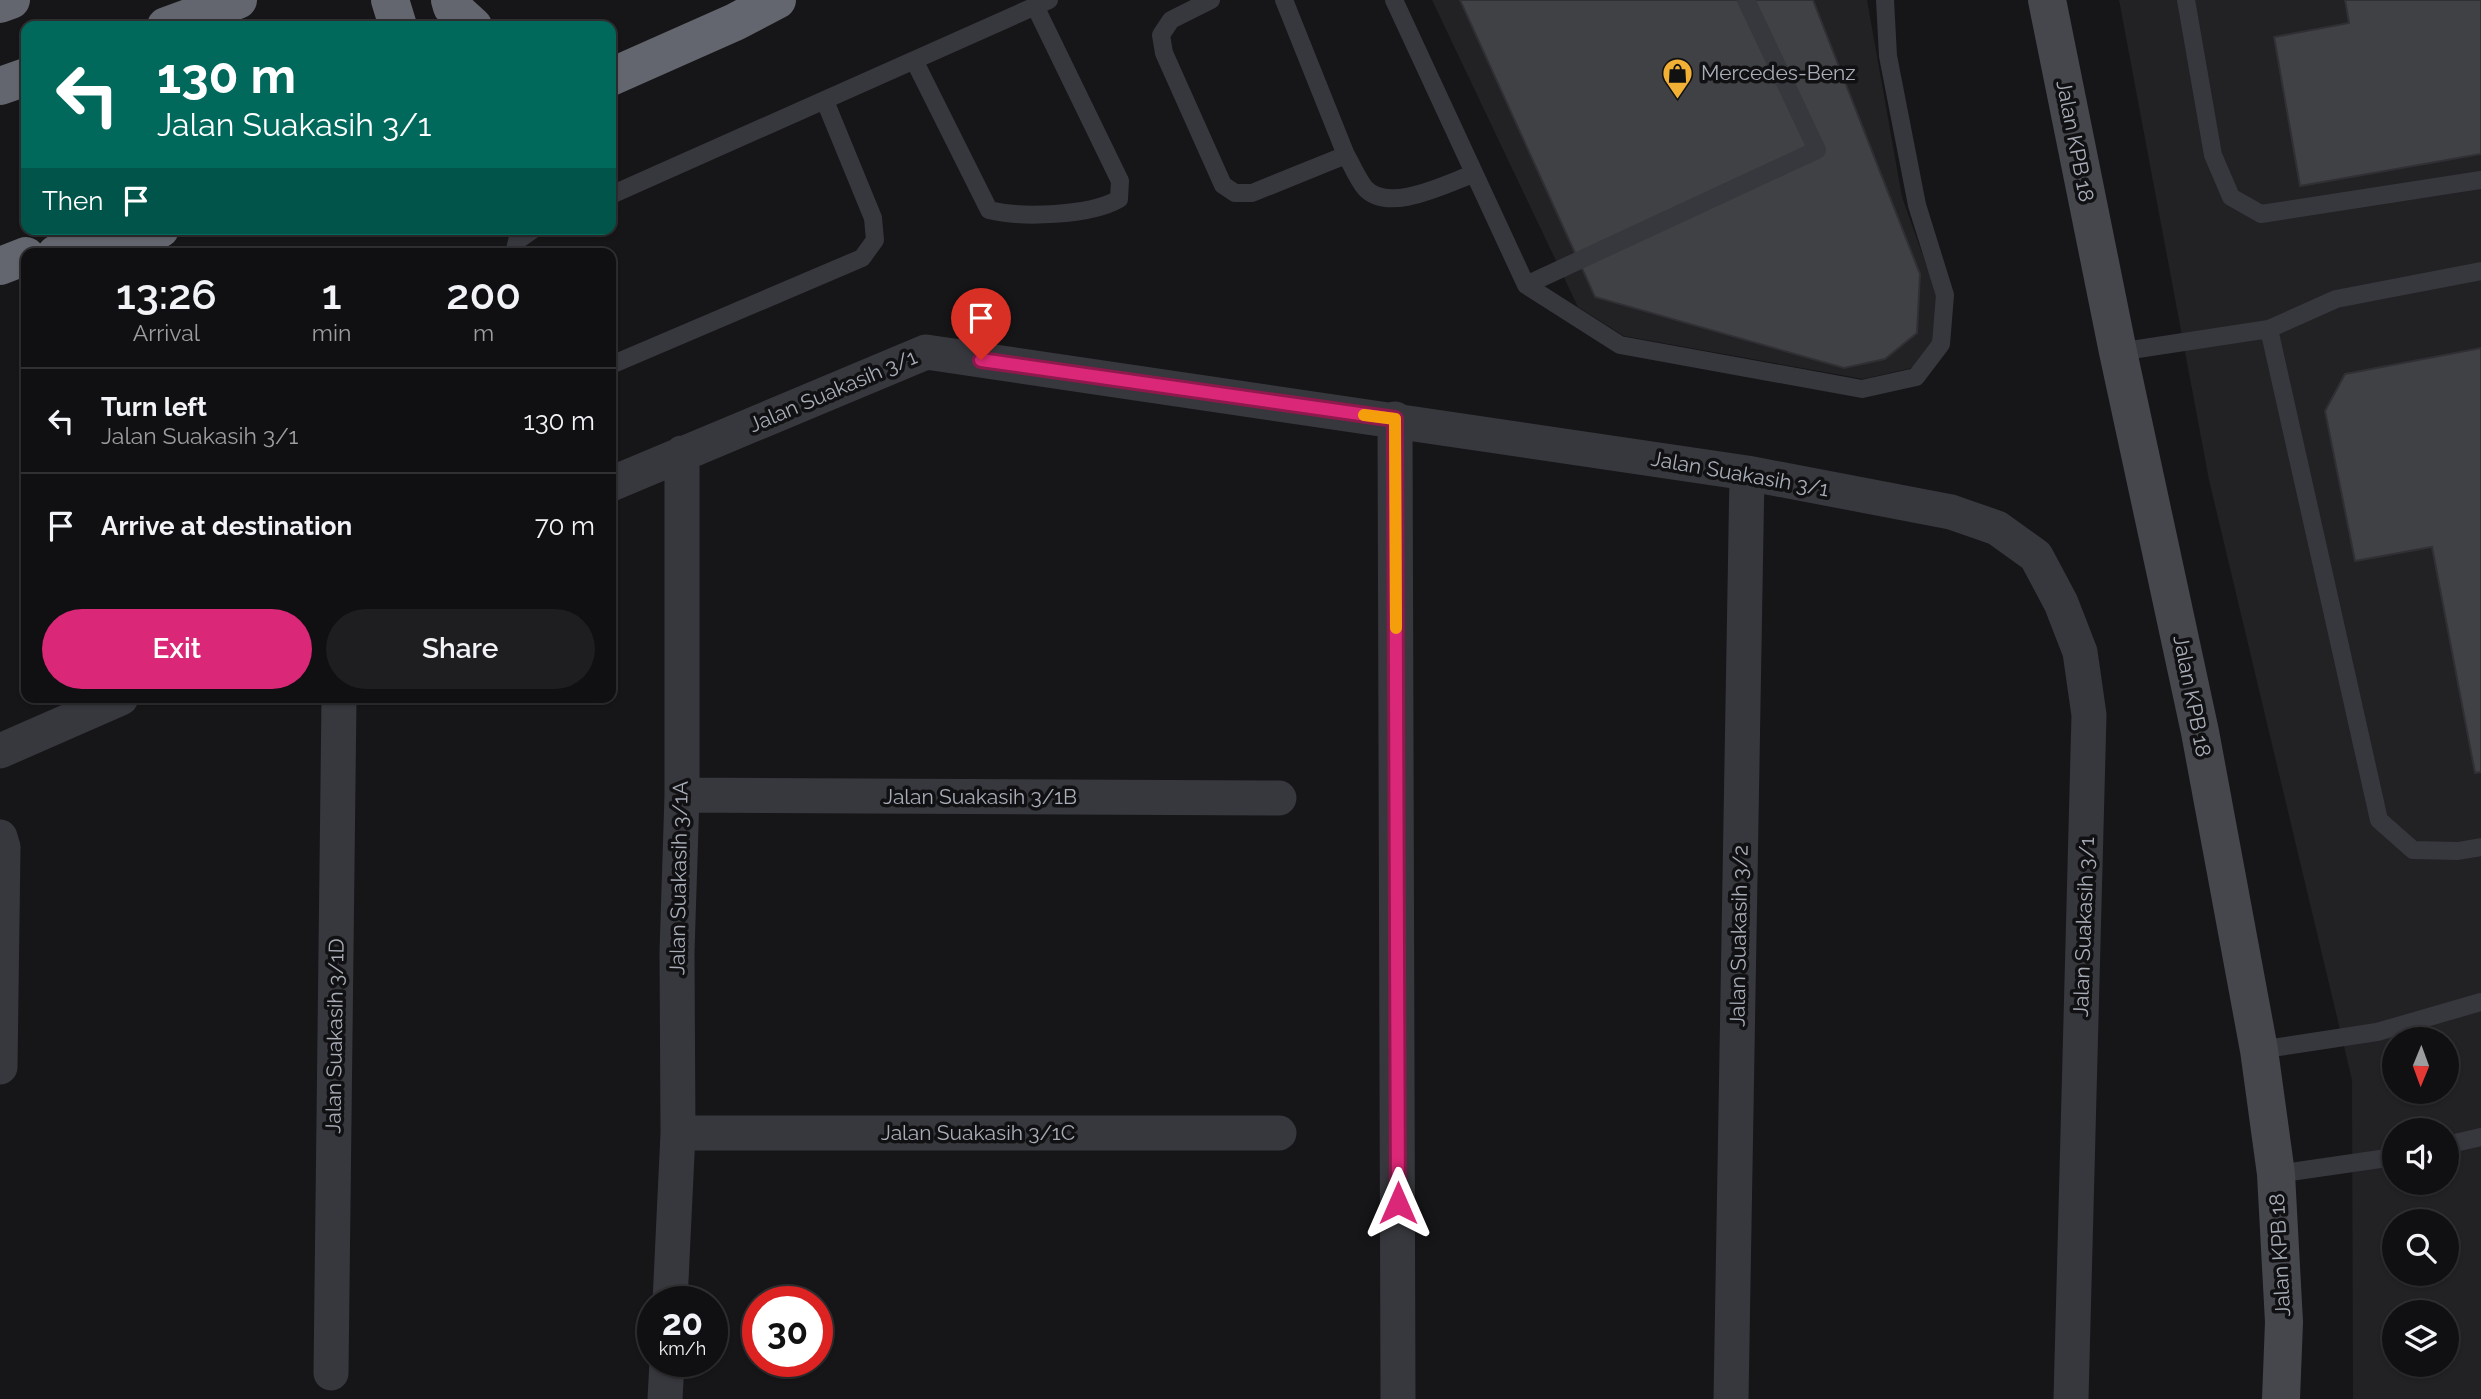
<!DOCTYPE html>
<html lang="en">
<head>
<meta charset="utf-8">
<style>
  body { margin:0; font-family:Raleway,sans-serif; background:#1e1e20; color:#f1f3f6; height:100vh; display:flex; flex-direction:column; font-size:26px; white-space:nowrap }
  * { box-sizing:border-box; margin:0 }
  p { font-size:23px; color:#9c9d9f }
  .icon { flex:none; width:38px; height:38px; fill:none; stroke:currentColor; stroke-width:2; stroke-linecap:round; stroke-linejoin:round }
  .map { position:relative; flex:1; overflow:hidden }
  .sheet { position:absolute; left:21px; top:248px; width:595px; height:455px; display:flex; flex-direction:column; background:#101012; border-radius:14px; box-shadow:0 2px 5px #0004,0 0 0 2px #303032 }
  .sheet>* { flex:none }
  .hud { position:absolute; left:21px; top:21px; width:595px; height:214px; border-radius:14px; box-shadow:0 2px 5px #0004,0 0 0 2px #303032; background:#00695c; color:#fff; overflow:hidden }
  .needle { width:46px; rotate:181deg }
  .buttons { position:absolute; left:2382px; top:1027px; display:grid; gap:14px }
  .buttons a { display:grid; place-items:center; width:77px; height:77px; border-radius:50%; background:#101012; box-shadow:0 2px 5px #0004,0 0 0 2px #303032; font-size:35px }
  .speed { position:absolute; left:637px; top:1286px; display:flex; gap:14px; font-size:35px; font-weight:700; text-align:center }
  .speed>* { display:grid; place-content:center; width:91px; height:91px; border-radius:50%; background:#101012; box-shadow:0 2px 5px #0004,0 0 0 2px #303032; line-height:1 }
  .speed small { font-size:18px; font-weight:400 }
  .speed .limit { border:10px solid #d22; background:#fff; color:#111 }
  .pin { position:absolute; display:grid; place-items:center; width:60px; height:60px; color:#fff; margin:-72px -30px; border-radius:50% 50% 50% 0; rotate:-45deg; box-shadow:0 0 7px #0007 }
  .pin .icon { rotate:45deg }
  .me { position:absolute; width:77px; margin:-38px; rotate:0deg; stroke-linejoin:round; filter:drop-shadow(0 0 5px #0008) }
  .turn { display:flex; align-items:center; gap:24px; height:147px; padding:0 21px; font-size:32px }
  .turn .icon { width:91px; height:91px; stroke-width:2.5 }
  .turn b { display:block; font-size:49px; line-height:60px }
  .then { display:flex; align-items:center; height:66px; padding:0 21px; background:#0003; gap:14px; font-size:26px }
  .eta { display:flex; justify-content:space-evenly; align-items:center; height:119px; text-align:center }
  .eta b { font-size:42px; font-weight:600; line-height:49px }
  .action { display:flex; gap:14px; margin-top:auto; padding:14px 21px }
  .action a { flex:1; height:80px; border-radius:42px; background:#db2777; color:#fff; font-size:28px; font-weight:600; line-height:80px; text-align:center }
  .action a+a { background:#1e1e20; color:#f1f3f6 }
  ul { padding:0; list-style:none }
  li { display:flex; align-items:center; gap:21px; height:105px; padding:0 21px; border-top:2px solid #303032 }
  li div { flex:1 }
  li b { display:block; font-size:26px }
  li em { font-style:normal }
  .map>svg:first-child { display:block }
</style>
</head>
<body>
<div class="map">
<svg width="2481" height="1399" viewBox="0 0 2481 1399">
  <rect width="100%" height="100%" fill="#161618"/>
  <!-- built -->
  <path fill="#222225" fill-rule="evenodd" d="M1432,0H1867L1902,197L1937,295L1933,340L1912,368L1863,379L1624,336L1578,307Z
    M2119,0H2481V1399H2353L2352,1080L2209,480ZM2394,1040H2446V1092H2394ZM2394,1130H2446V1183H2394ZM2394,1222H2446V1274H2394ZM2394,1312H2446V1365H2394Z"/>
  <!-- building -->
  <path fill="#404145" stroke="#303034" stroke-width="2" d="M1460,0H1813L1920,274L1917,333L1885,359L1844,368L1595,297Z
    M2345,0H2481V154L2300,186L2274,37L2349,23Z
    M2481,348V772L2475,773L2432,547L2355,561L2325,411L2345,374Z"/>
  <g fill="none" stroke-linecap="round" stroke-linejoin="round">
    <!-- lane -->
    <path stroke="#37383d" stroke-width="18" d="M1211,0L1171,20L1161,35L1164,53L1223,185L1235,193H1252L1346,155C1352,165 1357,178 1365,188C1388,214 1446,184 1473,174
      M1284,0L1346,155
      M1394,0L1526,285L1620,345L1862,389L1916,377L1941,344L1945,295L1917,205L1888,56L1885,0
      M2186,0L2213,155L2231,197L2261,214L2481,180
      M914,60L989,210C1021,218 1090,216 1119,199L1120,181L1035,6
      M611,195L1049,0
      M514,254L517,241L534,229
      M1526,285L1817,150L1746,0
      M2269,329L2379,820L2413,850L2458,851L2481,847
      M2118,352L2269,329L2336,299L2481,271
      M611,365L862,258L875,240L873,218L825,101
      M2259,1050L2377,1032L2481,1002
      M2446,1145L2481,1137
      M2276,1174L2394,1157"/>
    <!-- street -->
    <path stroke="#37383d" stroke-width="35" d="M1395,419L1398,1399
      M611,484L926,352L1747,473L1951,512L1997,528L2036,556L2061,603L2080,652L2089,715L2071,1399
      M0,751L121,698
      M682,795L1279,798
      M0,837L3,847L0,1067
      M678,1133H1279
      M670,1302L678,1133L677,952L682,795V453
      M331,1373L339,698
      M665,1399L667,1362
      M1731,1399L1747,473"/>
    <!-- secondary -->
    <path stroke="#45474d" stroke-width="38" d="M2047,0L2118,352L2200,732L2259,1050L2276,1174L2284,1322L2281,1399"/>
    <!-- highway -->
    <path stroke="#63666e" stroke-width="38" d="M390,0L398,26
      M450,0L452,7L473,26
      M0,4L11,0
      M166,26L238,0
      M611,77L735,22L777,0
      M0,86L26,77
      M56,254L160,229
      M0,266L26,256"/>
  </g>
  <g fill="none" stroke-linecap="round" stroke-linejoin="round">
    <defs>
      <path id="route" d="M981,360L1395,419L1398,1203"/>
    </defs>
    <!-- route casing -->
    <use href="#route" stroke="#8e194d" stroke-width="18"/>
    <!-- route -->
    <use href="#route" stroke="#db2777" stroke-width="12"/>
    <!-- slow -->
    <path stroke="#f59e0b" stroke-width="12" d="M1364,415L1395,419L1396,628"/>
  </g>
  <!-- icons -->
  <defs>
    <symbol id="shop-pin" viewBox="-11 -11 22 30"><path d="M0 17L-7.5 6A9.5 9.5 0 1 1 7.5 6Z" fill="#f2b134" stroke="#111113"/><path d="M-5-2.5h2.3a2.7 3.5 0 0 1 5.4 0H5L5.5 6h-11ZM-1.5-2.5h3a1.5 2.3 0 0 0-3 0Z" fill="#111"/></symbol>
  </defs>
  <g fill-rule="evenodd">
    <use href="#shop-pin" x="1660" y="56" width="35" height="47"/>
  </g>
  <g text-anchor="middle" stroke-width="7" stroke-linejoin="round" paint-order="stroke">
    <!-- poi labels -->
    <g font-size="21" fill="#a8adb8" stroke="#111113" text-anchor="start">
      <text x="1701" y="80">Mercedes-Benz</text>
    </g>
    <!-- street labels -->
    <g font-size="21" fill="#a8adb8" stroke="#111113">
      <text transform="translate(2075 141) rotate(79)" y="7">Jalan KPB 18</text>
      <text transform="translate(833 391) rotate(-23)" y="7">Jalan Suakasih 3/1</text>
      <text transform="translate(1740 474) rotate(10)" y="7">Jalan Suakasih 3/1</text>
      <text transform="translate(2192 696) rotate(79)" y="7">Jalan KPB 18</text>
      <text x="980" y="804">Jalan Suakasih 3/1B</text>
      <text transform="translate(679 878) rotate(-89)" y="7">Jalan Suakasih 3/1A</text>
      <text transform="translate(2084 927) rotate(-88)" y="7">Jalan Suakasih 3/1</text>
      <text transform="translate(1739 936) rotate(-89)" y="7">Jalan Suakasih 3/2</text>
      <text transform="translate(335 1036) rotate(-89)" y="7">Jalan Suakasih 3/1D</text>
      <text x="978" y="1140">Jalan Suakasih 3/1C</text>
      <text transform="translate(2280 1255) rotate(-93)" y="7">Jalan KPB 18</text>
    </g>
  </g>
</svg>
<div class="buttons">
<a><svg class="needle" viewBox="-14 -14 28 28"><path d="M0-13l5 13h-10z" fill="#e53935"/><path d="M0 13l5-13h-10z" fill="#9c9d9f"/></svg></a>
<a><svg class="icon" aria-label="sound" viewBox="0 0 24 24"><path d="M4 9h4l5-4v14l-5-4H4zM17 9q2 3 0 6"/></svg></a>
<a><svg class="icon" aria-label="search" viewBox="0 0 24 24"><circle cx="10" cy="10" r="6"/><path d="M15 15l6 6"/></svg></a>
<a><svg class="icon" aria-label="layers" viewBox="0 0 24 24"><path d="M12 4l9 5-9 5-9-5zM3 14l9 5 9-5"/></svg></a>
</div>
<div class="speed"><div>20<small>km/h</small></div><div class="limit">30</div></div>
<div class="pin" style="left:981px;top:360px;background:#d93025"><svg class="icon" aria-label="arrive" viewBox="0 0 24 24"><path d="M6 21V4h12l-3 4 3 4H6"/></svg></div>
<svg class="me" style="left:1398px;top:1203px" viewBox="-20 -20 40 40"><path d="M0-17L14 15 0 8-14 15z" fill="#db2777" stroke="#fff" stroke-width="4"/></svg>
<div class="hud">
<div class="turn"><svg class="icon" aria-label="left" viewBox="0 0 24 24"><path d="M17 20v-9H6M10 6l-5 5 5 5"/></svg><div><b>130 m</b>Jalan Suakasih 3/1</div></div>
<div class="then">Then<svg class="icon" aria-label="arrive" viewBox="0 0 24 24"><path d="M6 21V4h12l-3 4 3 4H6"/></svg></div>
</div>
<section class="sheet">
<div class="eta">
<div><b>13:26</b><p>Arrival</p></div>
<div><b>1</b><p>min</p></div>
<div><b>200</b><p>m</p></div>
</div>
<ul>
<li><svg class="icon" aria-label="left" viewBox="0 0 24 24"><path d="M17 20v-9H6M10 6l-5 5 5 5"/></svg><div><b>Turn left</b><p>Jalan Suakasih 3/1</p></div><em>130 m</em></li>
<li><svg class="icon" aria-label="arrive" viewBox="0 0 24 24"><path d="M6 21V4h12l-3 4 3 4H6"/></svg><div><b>Arrive at destination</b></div><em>70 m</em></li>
</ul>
<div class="action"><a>Exit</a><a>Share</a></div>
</section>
</div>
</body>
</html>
